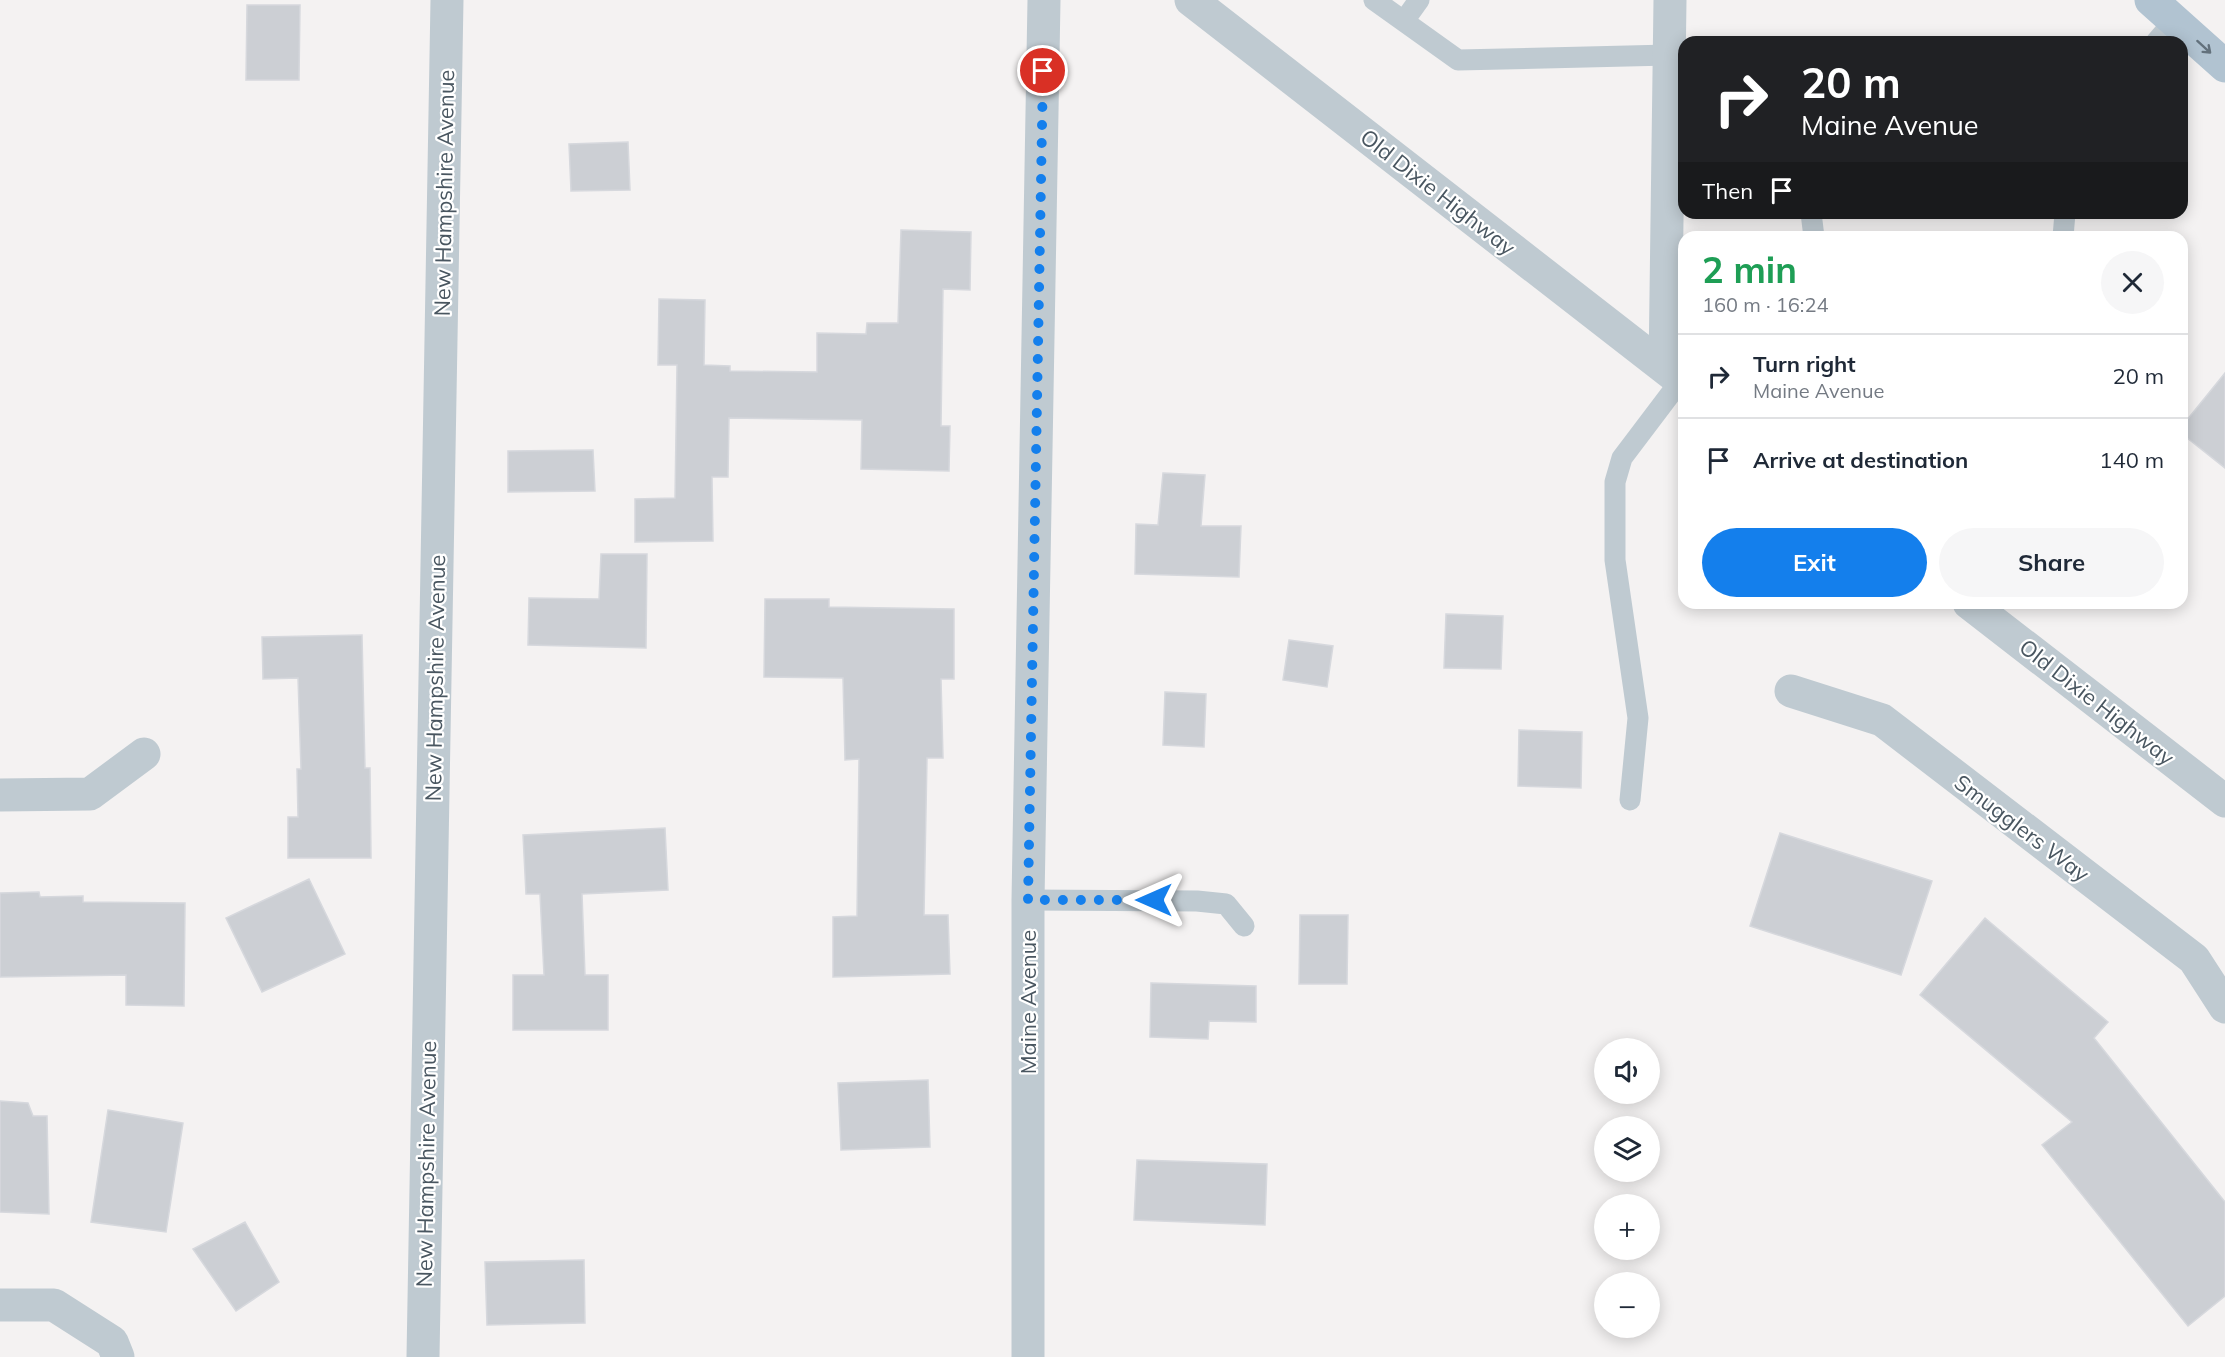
<!DOCTYPE html>
<html lang="en">
<head>
<meta charset="utf-8">
<style>
  body { margin:0; font-family:Mulish,sans-serif; background:#f6f6f7; color:#1f2937; height:100vh; display:flex; flex-direction:column; font-size:22px; white-space:nowrap }
  * { box-sizing:border-box; margin:0 }
  p { font-size:20px; color:#747a83 }
  .icon { flex:none; width:33px; height:33px; fill:none; stroke:currentColor; stroke-width:2; stroke-linecap:round; stroke-linejoin:round }
  .map { position:relative; flex:1; overflow:hidden }
  .panel { position:absolute; left:1678px; top:231px; width:510px; height:378px; display:flex; flex-direction:column; background:#fff; border-radius:18px; box-shadow:0 3px 15px #0003 }
  .panel>* { flex:none }
  .banner { position:absolute; left:1678px; top:36px; width:510px; height:183px; border-radius:18px; box-shadow:0 3px 15px #0003; background:#202124; color:#fff; overflow:hidden }
  .controls { position:absolute; left:1594px; top:1038px; display:grid; gap:12px }
  .controls a { display:grid; place-items:center; width:66px; height:66px; border-radius:50%; background:#fff; box-shadow:0 3px 15px #0003; font-size:30px }
  .pin { position:absolute; display:grid; place-items:center; width:51px; height:51px; color:#fff; margin:-26px; border:3px solid #fff; border-radius:50%; box-shadow:0 2px 6px #0007 }
  .me { position:absolute; width:66px; margin:-33px; rotate:270deg; stroke-linejoin:round; filter:drop-shadow(0 0 4px #0008) }
  .turn { display:flex; align-items:center; gap:21px; height:126px; padding:0 24px; font-size:27px }
  .turn .icon { width:78px; height:78px; stroke-width:2.5 }
  .turn b { display:block; font-size:42px; line-height:51px }
  .then { display:flex; align-items:center; height:57px; padding:0 24px; background:#0003; gap:12px; font-size:22px }
  .round { display:grid; place-items:center; flex:none; width:63px; height:63px; border-radius:32px; background:#f6f6f7 }
  .headline { display:flex; align-items:center; justify-content:space-between; height:102px; padding:0 24px }
  h1 { font-size:36px; font-weight:700; line-height:45px; color:#1e9e55 }
  .button { display:flex; gap:12px; margin-top:auto; padding:12px 24px }
  .button a { flex:1; height:69px; border-radius:36px; background:#147fec; color:#fff; font-size:24px; font-weight:700; line-height:69px; text-align:center }
  .button a+a { background:#f6f6f7; color:#1f2937 }
  ul { padding:0; list-style:none }
  li { display:flex; align-items:center; gap:18px; height:84px; padding:0 24px; border-top:2px solid #e0e1e3 }
  li div { flex:1 }
  li b { display:block; font-size:22px }
  li em { font-style:normal }
  .map>svg:first-child { display:block }
</style>
</head>
<body>
<div class="map">
<svg width="2225" height="1357" viewBox="0 0 2225 1357">
  <rect width="100%" height="100%" fill="#f4f2f2"/>
  <!-- building -->
  <path fill="#cccfd4" stroke="#d6d8dd" stroke-width="1.5" d="M247,5H300L299,80H246Z
    M628,142L630,190L571,191L569,144Z
    M901,230L971,232L970,290L943,289L941,426H950L949,471L861,469L862,420L729,418L728,477H712L713,541L635,542V499L675,498L677,365H658L659,299L705,300L704,365L730,366V371L817,372V333L866,334L867,323H898Z
    M2225,373V468L2182,434V426Z
    M593,450L595,491L508,492V451Z
    M1163,473L1205,475L1201,526H1241L1239,577L1135,574L1136,524L1158,525Z
    M601,554H647L646,648L528,645L529,598L599,599Z
    M765,599H829V607L954,609V679H941L943,758H927L924,915H948L950,974L833,977V917L857,916L859,759L845,760L843,678L764,677Z
    M1446,614L1503,616L1501,669L1444,668Z
    M362,635L365,768H370L371,858H288V817H298L297,769H301L298,678L263,679L262,637Z
    M1289,640L1333,646L1327,687L1283,680Z
    M1165,692L1206,694L1204,747L1163,745Z
    M1519,730L1582,732L1581,788L1518,786Z
    M665,828L668,890L582,894L585,975H608V1030H513V975H544L540,894H526L523,835Z
    M1780,833L1932,881L1901,975L1750,926Z
    M309,879L345,954L262,992L226,918Z
    M39,892L40,897L83,896V902L185,903L184,1006L126,1005V975L0,977V893Z
    M1300,915H1348L1347,984H1299Z
    M1985,918L2108,1022L2094,1038L2225,1202V1296L2188,1326L2042,1145L2072,1122L1920,995Z
    M1151,983L1256,986V1022L1209,1021L1208,1039L1150,1037Z
    M928,1080L930,1147L841,1150L838,1083Z
    M0,1101L28,1103L33,1116H47L49,1214L0,1212Z
    M108,1110L183,1123L166,1232L91,1222Z
    M1137,1160L1267,1164L1265,1225L1134,1220Z
    M245,1222L279,1282L236,1311L193,1249Z
    M584,1260L585,1323L487,1325L485,1262Z"/>
  <g fill="none" stroke-linecap="round" stroke-linejoin="round">
    <!-- service -->
    <path stroke="#bfcad1" stroke-width="21" d="M1374,0L1458,60L1669,55
      M1404,21L1419,0
      M2156,42L2174,21
      M1811,213L1814,237
      M2063,237L2065,213
      M1630,800L1638,718L1615,560V482L1622,458L1681,380
      M1028,900L1197,901L1226,904L1244,926"/>
    <!-- minor -->
    <path stroke="#bfcad1" stroke-width="33" d="M1791,691L1882,720L2194,959L2225,1007
      M0,795L90,794L144,754
      M0,1305H54L112,1342L118,1357
      M423,1357L447,0"/>
    <!-- tertiary -->
    <path stroke="#bfcad1" stroke-width="33" d="M1191,0L1684,383
      M1665,368L1670,0
      M1969,603L2225,801
      M1028,1357V900L1044,0"/>
    <!-- primary -->
    <path stroke="#b1c3d1" stroke-width="33" d="M2151,0L2225,66"/>
  </g>
  <!-- one-way arrows -->
  <defs><path id="oneway-shaft" d="M-6 0H5M1.5-3L5.5 0L1.5 3" fill="none" stroke-width="1.6" stroke-linecap="round" stroke-linejoin="round" transform="scale(1.5)"/></defs>
  <use stroke="#63717c" href="#oneway-shaft" transform="translate(2204 47) rotate(42)"/>
  <g fill="none" stroke-linecap="round" stroke-linejoin="round">
    <!-- route -->
    <path stroke="#147fec" stroke-width="10" stroke-dasharray="0 18" d="M1043,71L1028,900H1154"/>
  </g>
  <g text-anchor="middle" stroke-width="4.5" stroke-linejoin="round" paint-order="stroke">
    <!-- street labels -->
    <g font-size="22" fill="#495660" stroke="#fff">
      <text transform="translate(1438 192) rotate(38)" y="8">Old Dixie Highway</text>
      <text transform="translate(444 193) rotate(-89)" y="8">New Hampshire Avenue</text>
      <text transform="translate(435 678) rotate(-89)" y="8">New Hampshire Avenue</text>
      <text transform="translate(2097 702) rotate(38)" y="8">Old Dixie Highway</text>
      <text transform="translate(2022 828) rotate(37)" y="8">Smugglers Way</text>
      <text transform="translate(1028 1002) rotate(-90)" y="8">Maine Avenue</text>
      <text transform="translate(426 1164) rotate(-89)" y="8">New Hampshire Avenue</text>
    </g>
  </g>
</svg>
<div class="controls">
<a><svg class="icon" aria-label="sound" viewBox="0 0 24 24"><path d="M4 9h4l5-4v14l-5-4H4zM17 9q2 3 0 6"/></svg></a>
<a><svg class="icon" aria-label="layers" viewBox="0 0 24 24"><path d="M12 4l9 5-9 5-9-5zM3 14l9 5 9-5"/></svg></a>
<a>+</a>
<a>−</a>
</div>
<div class="pin" style="left:1043px;top:71px;background:#d93025"><svg class="icon" aria-label="arrive" viewBox="0 0 24 24"><path d="M6 21V4h12l-3 4 3 4H6"/></svg></div>
<svg class="me" style="left:1154px;top:900px" viewBox="-20 -20 40 40"><path d="M0-17L14 15 0 8-14 15z" fill="#147fec" stroke="#fff" stroke-width="4"/></svg>
<div class="banner">
<div class="turn"><svg class="icon" aria-label="right" viewBox="0 0 24 24"><path d="M7 20v-9h11M14 6l5 5-5 5"/></svg><div><b>20 m</b>Maine Avenue</div></div>
<div class="then">Then<svg class="icon" aria-label="arrive" viewBox="0 0 24 24"><path d="M6 21V4h12l-3 4 3 4H6"/></svg></div>
</div>
<section class="panel">
<div class="headline"><div><h1>2 min</h1><p>160 m · 16:24</p></div><a class="round"><svg class="icon" aria-label="close" viewBox="0 0 24 24"><path d="M6 6l12 12M18 6L6 18"/></svg></a></div>
<ul>
<li><svg class="icon" aria-label="right" viewBox="0 0 24 24"><path d="M7 20v-9h11M14 6l5 5-5 5"/></svg><div><b>Turn right</b><p>Maine Avenue</p></div><em>20 m</em></li>
<li><svg class="icon" aria-label="arrive" viewBox="0 0 24 24"><path d="M6 21V4h12l-3 4 3 4H6"/></svg><div><b>Arrive at destination</b></div><em>140 m</em></li>
</ul>
<div class="button"><a>Exit</a><a>Share</a></div>
</section>
</div>
</body>
</html>
